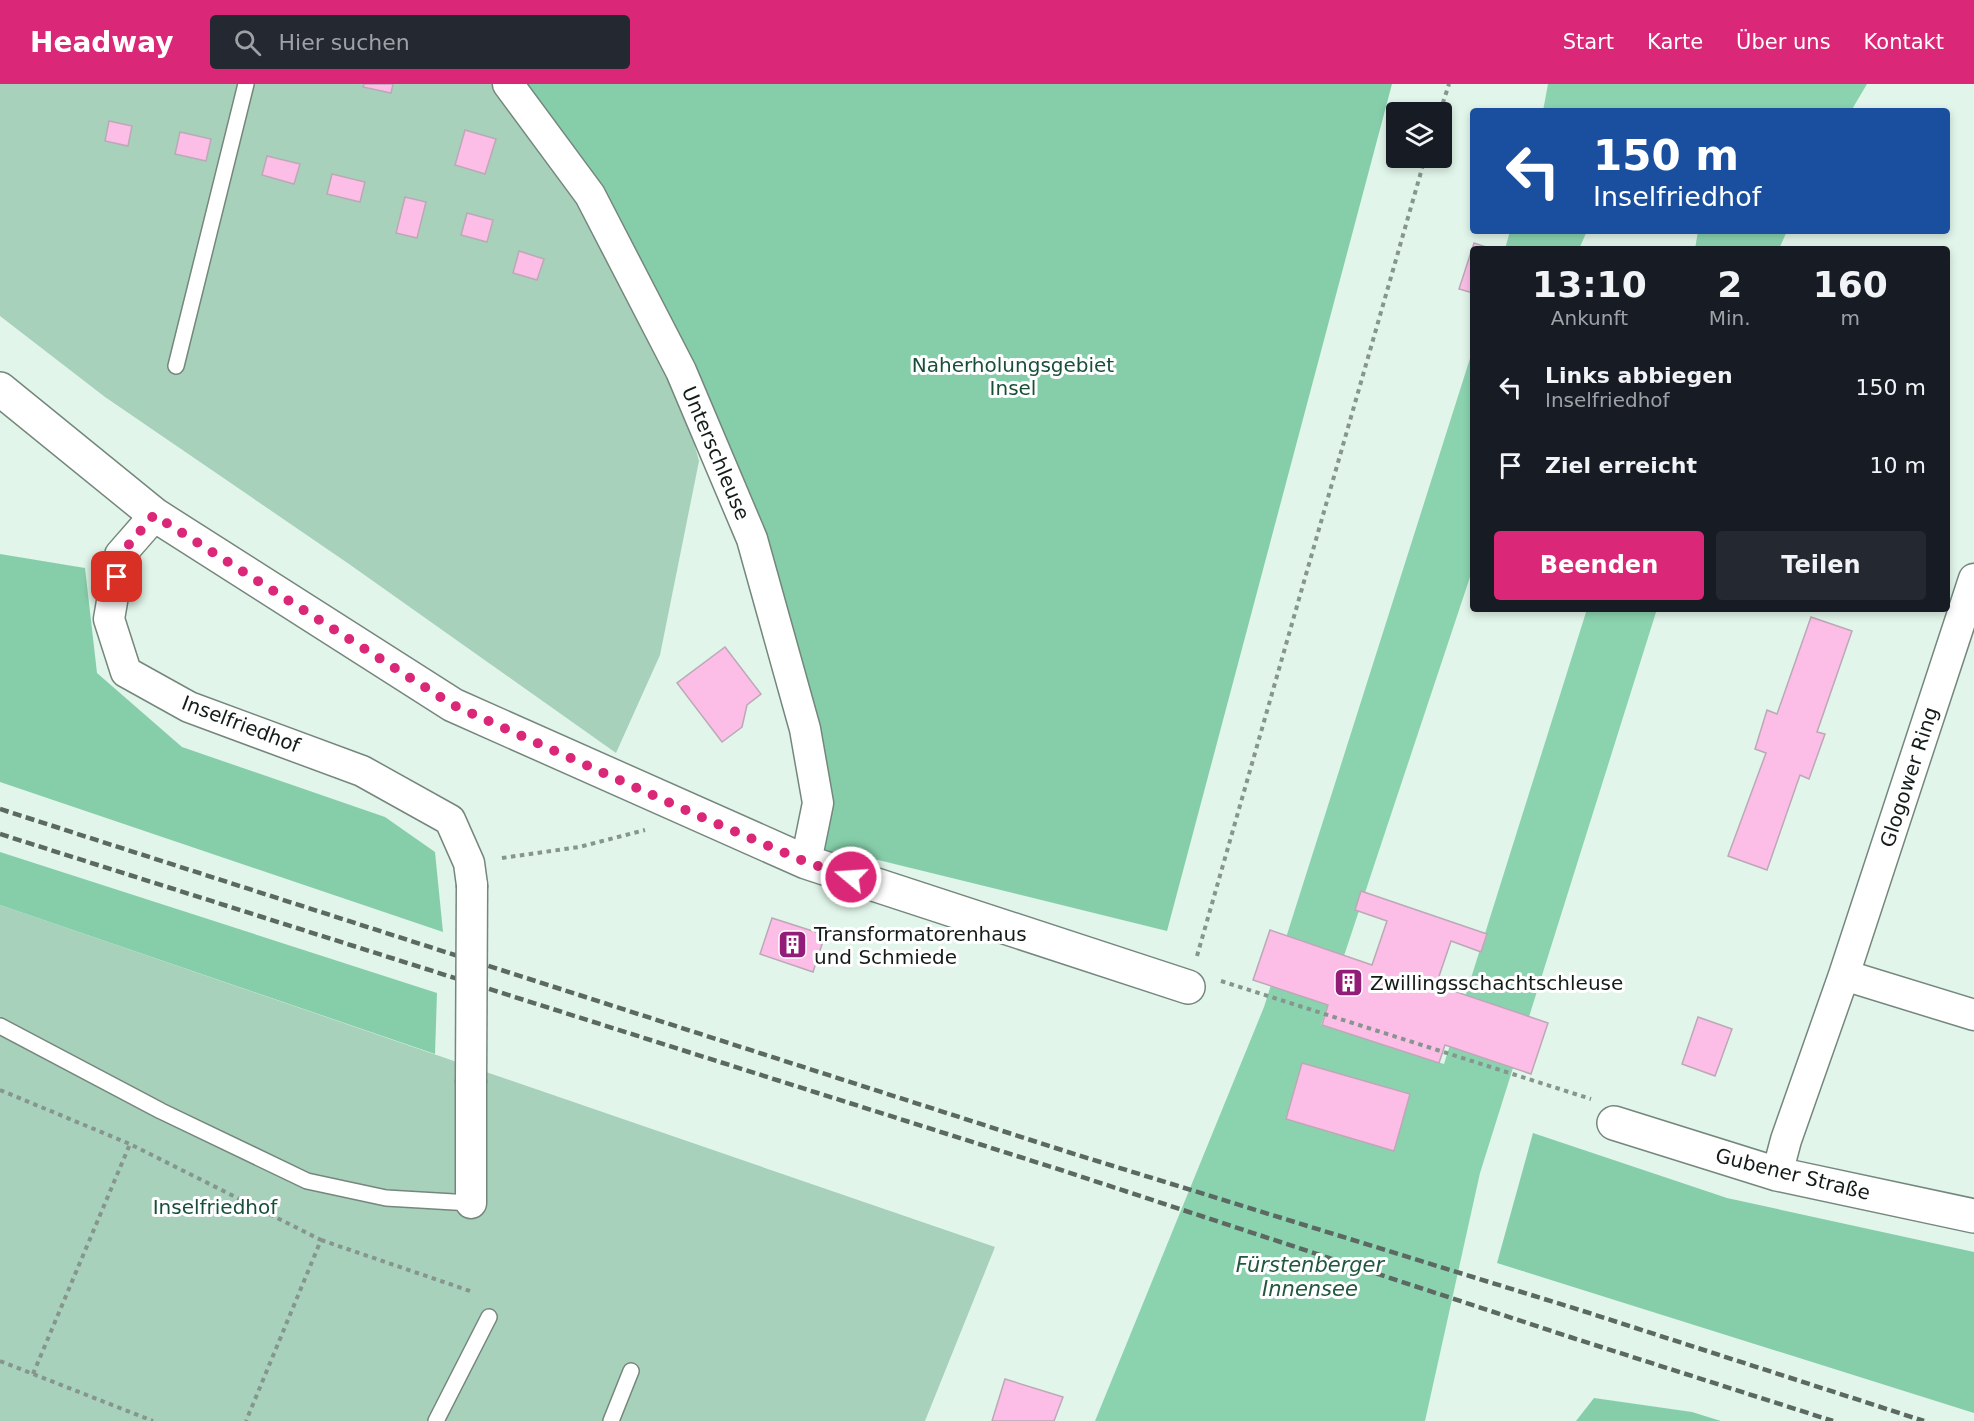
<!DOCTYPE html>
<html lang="de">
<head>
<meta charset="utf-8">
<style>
  body { margin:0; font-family:"DejaVu Sans",sans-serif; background:#242831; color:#f1f3f6; height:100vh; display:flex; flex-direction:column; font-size:22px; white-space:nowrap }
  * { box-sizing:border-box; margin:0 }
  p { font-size:20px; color:#9ea1a6 }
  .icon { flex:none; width:33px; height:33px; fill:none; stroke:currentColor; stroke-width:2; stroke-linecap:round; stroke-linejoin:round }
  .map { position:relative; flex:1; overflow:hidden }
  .side { position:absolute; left:1470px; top:162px; width:480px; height:366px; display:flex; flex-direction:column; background:#171b24; border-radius:6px; box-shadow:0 3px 9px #0003 }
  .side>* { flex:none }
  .banner { position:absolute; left:1470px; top:24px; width:480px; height:126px; border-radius:6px; box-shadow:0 3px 9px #0003; background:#1a4fa0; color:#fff; overflow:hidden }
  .fabs { position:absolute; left:1386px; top:18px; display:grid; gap:12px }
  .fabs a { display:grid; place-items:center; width:66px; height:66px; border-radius:6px; background:#171b24; box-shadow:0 3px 9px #0003; font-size:30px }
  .pin { position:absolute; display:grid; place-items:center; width:51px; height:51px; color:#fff; margin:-26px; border-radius:12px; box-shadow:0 3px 9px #0006 }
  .me { position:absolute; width:66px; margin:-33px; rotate:288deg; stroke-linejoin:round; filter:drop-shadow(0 0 4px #0008) }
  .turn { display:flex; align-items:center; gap:21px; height:126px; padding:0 24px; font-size:27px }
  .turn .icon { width:78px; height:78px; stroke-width:2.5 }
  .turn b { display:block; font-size:42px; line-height:51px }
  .eta { display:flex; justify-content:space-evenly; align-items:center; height:102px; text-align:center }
  .eta b { font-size:36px; font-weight:800; line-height:42px }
  .button { display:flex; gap:12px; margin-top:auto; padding:12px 24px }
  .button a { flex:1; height:69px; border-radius:6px; background:#db2777; color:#fff; font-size:24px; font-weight:800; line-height:69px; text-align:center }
  .button a+a { background:#242831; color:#f1f3f6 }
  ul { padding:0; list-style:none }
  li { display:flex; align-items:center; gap:18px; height:78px; padding:0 24px }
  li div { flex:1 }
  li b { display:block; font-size:22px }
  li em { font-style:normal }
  header { display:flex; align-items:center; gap:36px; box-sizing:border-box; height:84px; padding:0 30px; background:#db2777; color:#fff }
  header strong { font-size:28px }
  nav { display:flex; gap:33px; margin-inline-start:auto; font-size:21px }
  .search { width:420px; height:54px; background:#242831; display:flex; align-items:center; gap:15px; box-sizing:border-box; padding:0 21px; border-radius:6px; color:#9ea1a6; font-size:22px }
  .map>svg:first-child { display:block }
</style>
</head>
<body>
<header>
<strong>Headway</strong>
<div class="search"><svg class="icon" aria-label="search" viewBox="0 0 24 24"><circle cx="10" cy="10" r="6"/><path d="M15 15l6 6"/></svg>Hier suchen</div>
<nav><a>Start</a><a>Karte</a><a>Über uns</a><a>Kontakt</a></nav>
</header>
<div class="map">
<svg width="1974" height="1337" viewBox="0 0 1974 1337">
  <rect width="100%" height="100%" fill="#e1f5ea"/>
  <!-- green -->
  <path fill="#a7d1bb" d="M0,0H497L584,119L675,290L699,377L660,571L616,669L349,480L105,313L0,232Z
    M0,821L995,1163L925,1337H0Z"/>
  <!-- forest -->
  <path fill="#86ceaa" d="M522,0H1392L1167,847L862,772L824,768L828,722L690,278L605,107Z
    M0,470L85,484L97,589L182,663L385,733L435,768L443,848L0,698Z
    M0,768L437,909L435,970L0,821Z
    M1533,1049L1727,1114L1974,1168V1329L1497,1179Z
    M1594,1314L1692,1328L1721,1337H1576Z"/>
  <!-- water -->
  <path fill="#8bd3af" d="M1548,0H1867L1851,27H1543Z
    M1510,147H1587L1579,165H1505Z
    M1698,147H1787L1779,165H1695Z
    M1473,265V484L1321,941L1444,980L1587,525H1657L1480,1089L1425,1337H1095L1264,923Z"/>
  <!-- building -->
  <path fill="#fcbde7" stroke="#bba9b5" stroke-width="1.5" d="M364,0H393L391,9L363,3Z
    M109,37L132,42L128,62L105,57Z
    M465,46L496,55L485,90L455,81Z
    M180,48L211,55L206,77L175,70Z
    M267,72L300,80L294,100L262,91Z
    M332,90L365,98L360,118L327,110Z
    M405,113L426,118L417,154L396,149Z
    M467,129L493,136L487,158L461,151Z
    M1474,159L1492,165H1473V209L1459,205Z
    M519,167L544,175L537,196L513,189Z
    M1811,533L1852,547L1817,648L1825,650L1809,695L1800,691L1767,786L1728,772L1766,669L1755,665L1767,626L1777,630Z
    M725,563L761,610L747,621L742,643L722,658L677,599Z
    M1361,807L1487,850L1481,868L1451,857L1436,901L1548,939L1531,990L1445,961L1439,979L1322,941L1328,921L1253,896L1270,846L1372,881L1387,837L1355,826Z
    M772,834L825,851L813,888L760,870Z
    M1698,933L1732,945L1715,992L1682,980Z
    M1302,979L1410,1010L1394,1067L1286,1035Z
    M1005,1295L1063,1313L1054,1337H992Z"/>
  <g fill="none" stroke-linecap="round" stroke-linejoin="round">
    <defs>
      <path id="service" d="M176,282L246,0
        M0,942L161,1027L307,1097L386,1114L471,1119
        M436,1337L489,1233
        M611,1337L631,1287"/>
      <path id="minor" d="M508,0L590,111L681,287L752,455L805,645L818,719L806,778
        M155,431L120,471L109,535L126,588L189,623L362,687L450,736L469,779L472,801
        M1844,891L1974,931
        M471,999V1119
        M1777,1090L1786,1056L1844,891L1974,495"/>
      <path id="secondary" d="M0,305L155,431L453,621L806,778L1188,903
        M1614,1039L1777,1090L1974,1132"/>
    </defs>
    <!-- service casing -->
    <use href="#service" stroke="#75877d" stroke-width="18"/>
    <!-- minor casing -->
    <use href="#minor" stroke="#75877d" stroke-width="33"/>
    <!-- secondary casing -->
    <use href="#secondary" stroke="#75877d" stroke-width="36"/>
    <!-- path -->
    <path stroke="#86958d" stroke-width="4" stroke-dasharray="4.5 4.5" stroke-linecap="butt" d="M1440,28L1449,0
      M502,774L579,763L645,746
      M1197,872L1425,74
      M1221,897L1591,1015
      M0,1006L130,1060L321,1156L246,1337
      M321,1156L473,1208
      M0,1277L153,1337
      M33,1290L130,1060"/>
    <!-- service -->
    <use href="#service" stroke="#fff" stroke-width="15"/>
    <!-- minor -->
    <use href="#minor" stroke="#fff" stroke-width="30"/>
    <!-- secondary -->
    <use href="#secondary" stroke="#fff" stroke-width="33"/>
    <!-- rail -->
    <path stroke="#5c6862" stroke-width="4.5" stroke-dasharray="9 4.5" stroke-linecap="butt" d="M0,725L1068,1068L1583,1227L1924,1337
      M0,750L1061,1086L1573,1254L1833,1337"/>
    <defs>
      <path id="minor-bridge" d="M471,999L472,801"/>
    </defs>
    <!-- minor-bridge casing -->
    <use href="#minor-bridge" stroke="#75877d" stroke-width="33" stroke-linecap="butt"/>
    <!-- minor-bridge -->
    <use href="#minor-bridge" stroke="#fff" stroke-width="30"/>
  </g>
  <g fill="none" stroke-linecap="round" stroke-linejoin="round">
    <!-- route -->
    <path stroke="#db2777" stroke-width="10" stroke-dasharray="0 18" d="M117,493L120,471L154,431L453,621L699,732L806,778L851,793"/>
  </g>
  <!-- icons -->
  <defs>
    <symbol id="building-square" viewBox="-11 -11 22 22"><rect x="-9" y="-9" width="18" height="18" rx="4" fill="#941c79" stroke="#fff"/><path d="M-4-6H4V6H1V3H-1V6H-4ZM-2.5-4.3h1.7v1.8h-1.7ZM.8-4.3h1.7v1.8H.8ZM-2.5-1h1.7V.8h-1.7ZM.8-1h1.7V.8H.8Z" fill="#fff"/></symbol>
  </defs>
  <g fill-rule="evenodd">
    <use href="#building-square" x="776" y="844" width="33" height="33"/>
    <use href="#building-square" x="1332" y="882" width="33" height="33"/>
  </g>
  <g text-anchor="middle" stroke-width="6" stroke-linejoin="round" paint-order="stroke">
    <!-- park labels -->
    <g font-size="20" fill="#174f38" stroke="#fff">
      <text x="1013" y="288">Naherholungsgebiet<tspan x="1013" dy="23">Insel</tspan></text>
      <text x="215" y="1130">Inselfriedhof</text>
    </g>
    <!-- street labels -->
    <g font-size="20" fill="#141c18" stroke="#fff">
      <text transform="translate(716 369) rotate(67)" y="7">Unterschleuse</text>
      <text transform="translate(241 640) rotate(21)" y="7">Inselfriedhof</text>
      <text transform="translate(1909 693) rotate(-72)" y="7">Glogower Ring</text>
      <text transform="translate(1793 1090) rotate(14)" y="7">Gubener Straße</text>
    </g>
    <!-- poi labels -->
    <g font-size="20" fill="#141c18" stroke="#fff" text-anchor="start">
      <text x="814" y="857">Transformatorenhaus<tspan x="814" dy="23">und Schmiede</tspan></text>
      <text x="1370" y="906">Zwillingsschachtschleuse</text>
    </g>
    <!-- water labels -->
    <g font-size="21" font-style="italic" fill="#21583f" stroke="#fff">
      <text x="1310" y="1188">Fürstenberger<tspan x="1310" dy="24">Innensee</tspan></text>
    </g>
  </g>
</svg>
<div class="fabs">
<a><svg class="icon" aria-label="layers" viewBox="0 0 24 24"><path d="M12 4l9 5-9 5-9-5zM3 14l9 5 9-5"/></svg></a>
</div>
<div class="pin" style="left:117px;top:493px;background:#d93025"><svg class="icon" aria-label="arrive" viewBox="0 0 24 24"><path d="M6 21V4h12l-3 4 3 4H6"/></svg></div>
<svg class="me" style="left:851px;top:793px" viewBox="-20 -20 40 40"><circle r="17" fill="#db2777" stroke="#fff" stroke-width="3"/><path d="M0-11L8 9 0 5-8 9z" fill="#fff"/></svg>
<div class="banner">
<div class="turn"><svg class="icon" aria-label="left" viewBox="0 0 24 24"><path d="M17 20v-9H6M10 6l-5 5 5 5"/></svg><div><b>150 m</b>Inselfriedhof</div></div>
</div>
<section class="side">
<div class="eta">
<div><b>13:10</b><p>Ankunft</p></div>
<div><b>2</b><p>Min.</p></div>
<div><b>160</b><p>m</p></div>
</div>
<ul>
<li><svg class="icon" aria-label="left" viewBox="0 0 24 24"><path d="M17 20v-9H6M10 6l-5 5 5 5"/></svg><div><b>Links abbiegen</b><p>Inselfriedhof</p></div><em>150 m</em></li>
<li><svg class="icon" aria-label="arrive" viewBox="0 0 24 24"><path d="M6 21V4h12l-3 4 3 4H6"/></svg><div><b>Ziel erreicht</b></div><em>10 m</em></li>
</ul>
<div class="button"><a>Beenden</a><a>Teilen</a></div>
</section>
</div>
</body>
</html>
